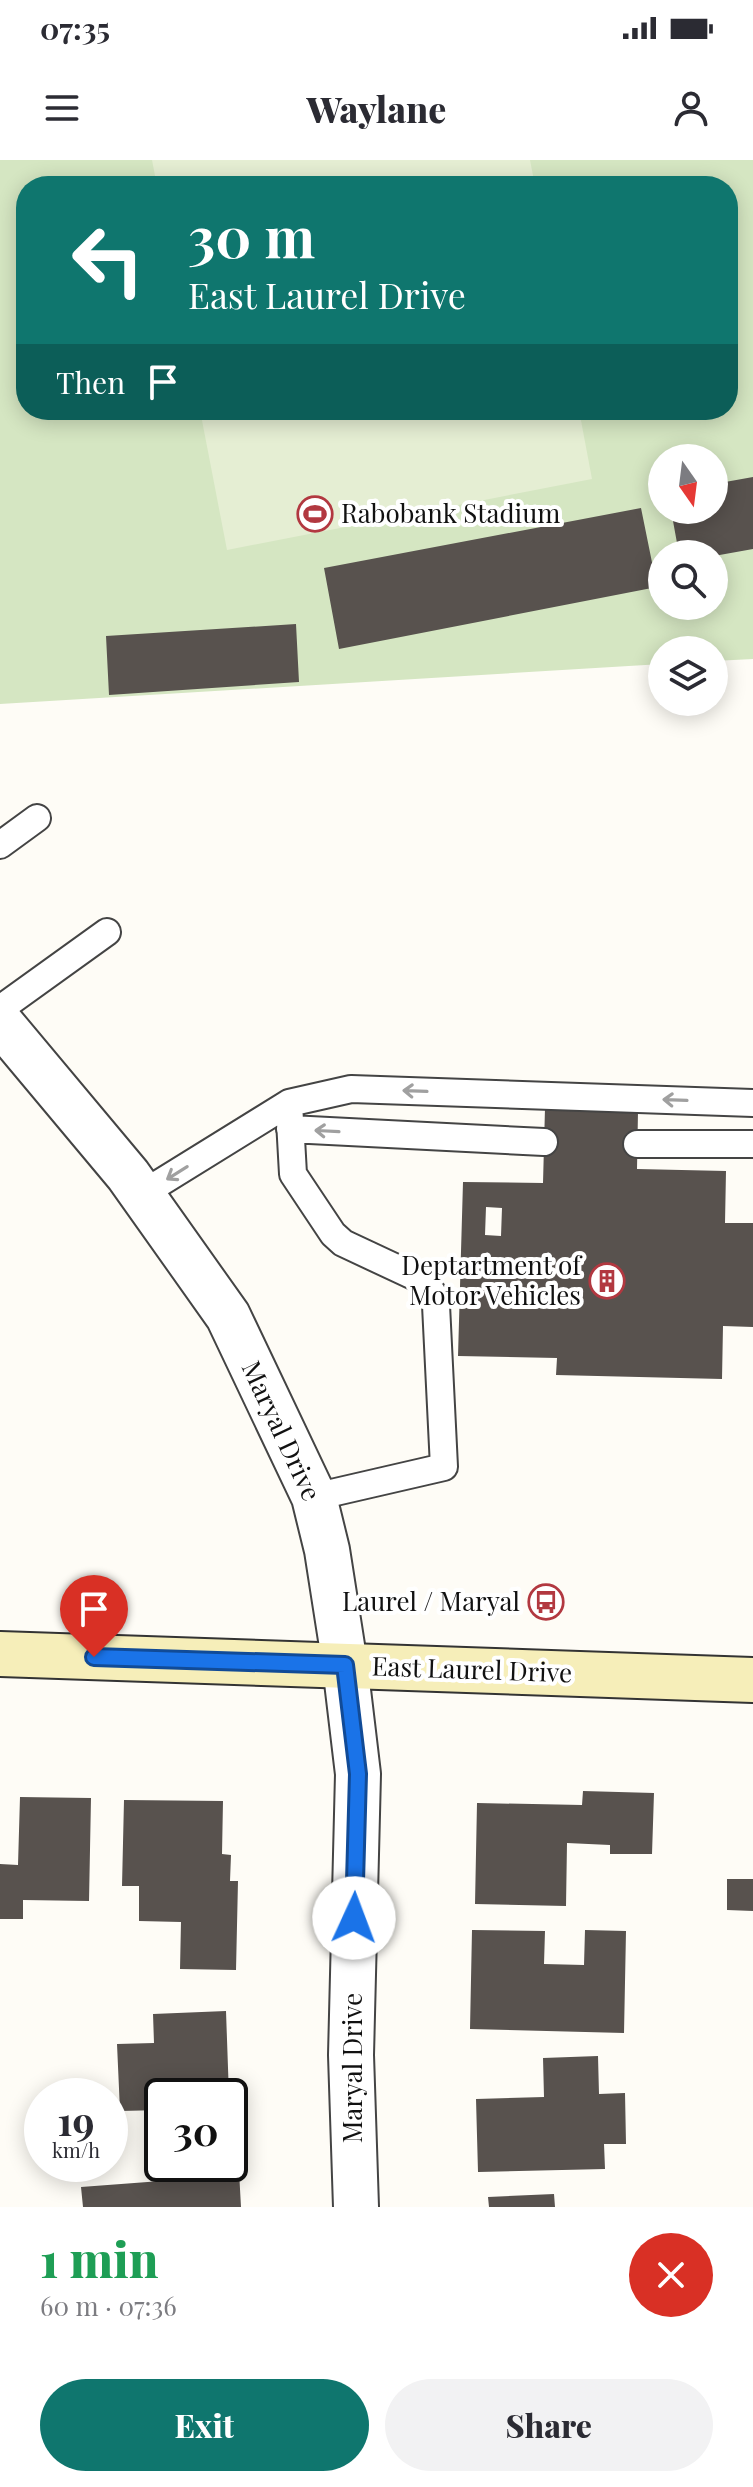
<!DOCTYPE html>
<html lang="en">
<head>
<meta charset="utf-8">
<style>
  body { margin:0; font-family:"Playfair Display",serif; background:#f2f2f3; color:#2b2b33; height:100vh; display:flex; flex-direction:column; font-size:30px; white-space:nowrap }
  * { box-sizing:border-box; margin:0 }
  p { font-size:26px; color:#7c7c81 }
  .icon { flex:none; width:44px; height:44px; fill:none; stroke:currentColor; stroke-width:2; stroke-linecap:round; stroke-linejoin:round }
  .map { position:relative; height:2047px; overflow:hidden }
  .drawer { display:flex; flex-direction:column; background:#fff; flex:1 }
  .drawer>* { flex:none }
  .top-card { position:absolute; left:16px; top:16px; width:722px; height:244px; border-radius:32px; box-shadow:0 4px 20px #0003; background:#0f766e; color:#fff; overflow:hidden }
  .needle { width:52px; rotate:166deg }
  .controls { position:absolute; left:648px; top:284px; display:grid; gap:16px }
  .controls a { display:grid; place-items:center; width:80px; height:80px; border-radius:50%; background:#fff; box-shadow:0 4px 20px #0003; font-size:40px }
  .speed { position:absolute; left:24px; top:1918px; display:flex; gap:16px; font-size:40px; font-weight:700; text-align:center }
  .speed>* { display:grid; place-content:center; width:104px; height:104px; border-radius:50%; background:#fff; box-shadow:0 4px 20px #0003; line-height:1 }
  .speed small { font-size:20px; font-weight:400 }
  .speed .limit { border:4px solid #111; border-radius:12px; background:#fff; color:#111 }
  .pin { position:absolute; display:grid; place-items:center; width:68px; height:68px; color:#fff; margin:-82px -34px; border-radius:50% 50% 50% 0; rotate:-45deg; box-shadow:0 0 8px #0007 }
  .pin .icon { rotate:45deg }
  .me { position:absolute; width:88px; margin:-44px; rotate:2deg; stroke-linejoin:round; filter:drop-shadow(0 0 6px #0008) }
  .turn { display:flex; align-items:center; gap:28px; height:168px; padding:0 40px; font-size:36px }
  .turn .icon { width:104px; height:104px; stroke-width:2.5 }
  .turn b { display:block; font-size:56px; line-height:68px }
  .then { display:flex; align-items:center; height:76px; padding:0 40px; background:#0003; gap:16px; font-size:30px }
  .round { display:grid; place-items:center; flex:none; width:84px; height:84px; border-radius:42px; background:#f2f2f3 }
  .head { display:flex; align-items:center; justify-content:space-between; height:136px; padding:0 40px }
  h1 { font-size:48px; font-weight:800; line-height:60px; color:#1e9e55 }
  .cta { display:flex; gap:16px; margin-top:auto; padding:16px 40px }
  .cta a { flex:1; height:92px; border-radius:48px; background:#0f766e; color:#fff; font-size:32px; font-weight:800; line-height:92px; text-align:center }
  .cta a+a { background:#f2f2f3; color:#2b2b33 }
  .status { display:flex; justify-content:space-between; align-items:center; height:56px; padding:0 40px; background:#fff; direction:ltr }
  .status svg { height:22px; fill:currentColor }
  header { display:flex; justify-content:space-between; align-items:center; height:104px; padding:0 40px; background:#fff; font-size:36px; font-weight:800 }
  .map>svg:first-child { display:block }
</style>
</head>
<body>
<div class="status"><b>07:35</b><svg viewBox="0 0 49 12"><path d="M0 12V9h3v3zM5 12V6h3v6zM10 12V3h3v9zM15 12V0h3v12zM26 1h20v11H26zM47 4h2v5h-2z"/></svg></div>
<header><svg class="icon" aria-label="menu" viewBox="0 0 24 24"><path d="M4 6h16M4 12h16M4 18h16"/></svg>Waylane<svg class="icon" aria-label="person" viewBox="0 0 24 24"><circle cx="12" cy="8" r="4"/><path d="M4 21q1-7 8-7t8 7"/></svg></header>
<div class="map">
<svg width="753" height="2047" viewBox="0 0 753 2047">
  <rect width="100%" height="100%" fill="#fefcf6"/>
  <!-- green -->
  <path fill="#d5e6c2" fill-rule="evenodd" d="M0,0H753V499L714,501V490H662V504L0,544ZM26,26H728V250H26ZM662,298H714V350H662ZM662,394H714V446H662Z"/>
  <!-- pitch -->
  <path fill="#e5eed3" d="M152,0H530L535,26H157Z
    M200,250H579L592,319L227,390Z"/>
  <!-- building -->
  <path fill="#58524e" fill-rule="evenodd" d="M753,317V389L714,396L679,394L671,350H714V324Z
    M641,348L657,427L339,489L324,408Z
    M296,464L299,522L109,535L106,476Z
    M545,948L638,951L637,1009L726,1011L725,1063H753V1167L723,1166L722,1219L556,1215L557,1198L458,1196L463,1022L543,1023ZM486,1047L502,1048L501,1076L485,1075Z
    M583,1631L654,1633L652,1694H610V1685L567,1683L566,1746L475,1744L477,1643L582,1645Z
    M20,1637L91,1638L89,1741L23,1740V1759H0V1704L18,1705Z
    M124,1640L223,1641L222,1694L231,1695L230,1721H238L236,1810L180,1809L181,1762L139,1761V1726H122Z
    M727,1719H753V1751L727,1750Z
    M472,1770L545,1771L544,1804L584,1805L585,1770L626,1771L624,1873L470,1869Z
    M226,1851L229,1936H162V1950L120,1951L117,1884L154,1883L153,1854Z
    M598,1896L599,1934L625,1933L626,1984H604L605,2009L478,2012L476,1939L544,1937L543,1898Z
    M230,1975H237L241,2047H83L81,2027L161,2021L162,2004H230Z
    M554,2034L555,2047H489L488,2037Z"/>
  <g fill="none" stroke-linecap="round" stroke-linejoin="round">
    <defs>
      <path id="service" d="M0,685L37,658
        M0,849L107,772
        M289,943L293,1014L333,1074L343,1083L422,1120L432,1132L436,1145L444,1307L314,1337
        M290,969L544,982
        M637,984H753
        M142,1034L289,943L351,929L753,943"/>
      <path id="minor" d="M345,1505L358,1614L351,1895L356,2047"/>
      <path id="tertiary" d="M0,862L128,1015L228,1156L314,1337L327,1390L345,1505"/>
      <path id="secondary" d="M0,1494L753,1520"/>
    </defs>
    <!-- service casing -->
    <use href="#service" stroke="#444" stroke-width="30"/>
    <!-- minor casing -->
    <use href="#minor" stroke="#444" stroke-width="48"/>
    <!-- tertiary casing -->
    <use href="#tertiary" stroke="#444" stroke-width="48"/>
    <!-- secondary casing -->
    <use href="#secondary" stroke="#333" stroke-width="48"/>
    <!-- service -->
    <use href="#service" stroke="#fff" stroke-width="26"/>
    <!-- minor -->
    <use href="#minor" stroke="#fff" stroke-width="44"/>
    <!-- tertiary -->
    <use href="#tertiary" stroke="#fff" stroke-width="44"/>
    <!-- secondary -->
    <use href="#secondary" stroke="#f6eeb9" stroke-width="44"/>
  </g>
  <!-- one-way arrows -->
  <defs><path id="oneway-shaft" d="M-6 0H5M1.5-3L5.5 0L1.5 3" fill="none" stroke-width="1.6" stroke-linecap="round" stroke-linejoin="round" transform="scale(2)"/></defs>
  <g stroke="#a0a0a0">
    <use href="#oneway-shaft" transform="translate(415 931) rotate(-178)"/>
    <use href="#oneway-shaft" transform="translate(675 940) rotate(-178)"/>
    <use href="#oneway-shaft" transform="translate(327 971) rotate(-177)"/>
    <use href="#oneway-shaft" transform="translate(177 1013) rotate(148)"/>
  </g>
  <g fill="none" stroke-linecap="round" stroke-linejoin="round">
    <defs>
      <path id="route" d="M94,1497L345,1505L358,1614L354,1758"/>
    </defs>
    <!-- route casing -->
    <use href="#route" stroke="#114b97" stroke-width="20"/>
    <!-- route -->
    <use href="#route" stroke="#1a73e8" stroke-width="14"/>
  </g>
  <!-- icons -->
  <defs>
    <symbol id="stadium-ring" viewBox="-11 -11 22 22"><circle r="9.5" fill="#fff" stroke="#b23840" stroke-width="1.5"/><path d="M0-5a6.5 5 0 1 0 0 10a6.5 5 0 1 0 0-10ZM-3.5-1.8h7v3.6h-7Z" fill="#b23840"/></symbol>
    <symbol id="building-ring" viewBox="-11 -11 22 22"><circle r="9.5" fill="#fff" stroke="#b23840" stroke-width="1.5"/><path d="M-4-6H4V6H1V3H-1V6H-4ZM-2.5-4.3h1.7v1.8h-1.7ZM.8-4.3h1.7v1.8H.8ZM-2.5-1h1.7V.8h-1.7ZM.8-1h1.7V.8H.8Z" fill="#b23840"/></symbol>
    <symbol id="bus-ring" viewBox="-11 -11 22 22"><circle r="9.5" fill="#fff" stroke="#b23840" stroke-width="1.5"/><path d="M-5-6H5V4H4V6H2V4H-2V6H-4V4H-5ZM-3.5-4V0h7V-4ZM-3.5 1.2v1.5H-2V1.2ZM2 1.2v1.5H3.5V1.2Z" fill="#b23840"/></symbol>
  </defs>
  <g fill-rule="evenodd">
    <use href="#stadium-ring" x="295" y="334" width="40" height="40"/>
    <use href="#building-ring" x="587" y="1101" width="40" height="40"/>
    <use href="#bus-ring" x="526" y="1422" width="40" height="40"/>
  </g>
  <g text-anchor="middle" stroke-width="8" stroke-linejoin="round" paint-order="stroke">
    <!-- poi labels -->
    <g font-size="26" fill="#111" stroke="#fff" text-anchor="end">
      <text x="341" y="363" text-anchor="start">Rabobank Stadium</text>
      <text x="581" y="1115">Deptartment of<tspan x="581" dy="30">Motor Vehicles</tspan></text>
      <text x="520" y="1451">Laurel / Maryal</text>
    </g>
    <!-- street labels -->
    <g font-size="26" fill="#111" stroke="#fff">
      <text transform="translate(281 1271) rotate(65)" y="9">Maryal Drive</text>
      <text transform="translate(472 1510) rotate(2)" y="9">East Laurel Drive</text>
      <text transform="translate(353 1908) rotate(-90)" y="9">Maryal Drive</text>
    </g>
  </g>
</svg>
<div class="controls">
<a><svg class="needle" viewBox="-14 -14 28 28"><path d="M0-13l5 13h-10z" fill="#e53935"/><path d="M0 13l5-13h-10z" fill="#7c7c81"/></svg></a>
<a><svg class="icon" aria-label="search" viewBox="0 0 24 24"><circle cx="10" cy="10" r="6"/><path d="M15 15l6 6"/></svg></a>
<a><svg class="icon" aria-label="layers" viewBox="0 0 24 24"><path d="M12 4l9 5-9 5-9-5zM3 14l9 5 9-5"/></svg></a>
</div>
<div class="speed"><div>19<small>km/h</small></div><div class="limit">30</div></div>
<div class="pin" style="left:94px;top:1497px;background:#d93025"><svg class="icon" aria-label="arrive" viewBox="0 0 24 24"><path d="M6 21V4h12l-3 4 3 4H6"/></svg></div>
<svg class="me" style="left:354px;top:1758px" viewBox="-20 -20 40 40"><circle r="19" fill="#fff"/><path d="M0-13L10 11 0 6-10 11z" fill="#1a73e8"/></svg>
<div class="top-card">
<div class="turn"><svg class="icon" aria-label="left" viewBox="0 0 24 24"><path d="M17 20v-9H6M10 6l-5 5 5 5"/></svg><div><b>30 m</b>East Laurel Drive</div></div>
<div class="then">Then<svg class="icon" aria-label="arrive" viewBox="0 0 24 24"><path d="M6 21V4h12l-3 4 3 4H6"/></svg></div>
</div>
</div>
<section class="drawer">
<div class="head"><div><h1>1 min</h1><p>60 m · 07:36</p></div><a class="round" style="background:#d93025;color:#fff"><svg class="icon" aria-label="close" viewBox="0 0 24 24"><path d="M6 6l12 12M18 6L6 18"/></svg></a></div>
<div class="cta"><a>Exit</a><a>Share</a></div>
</section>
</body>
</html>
